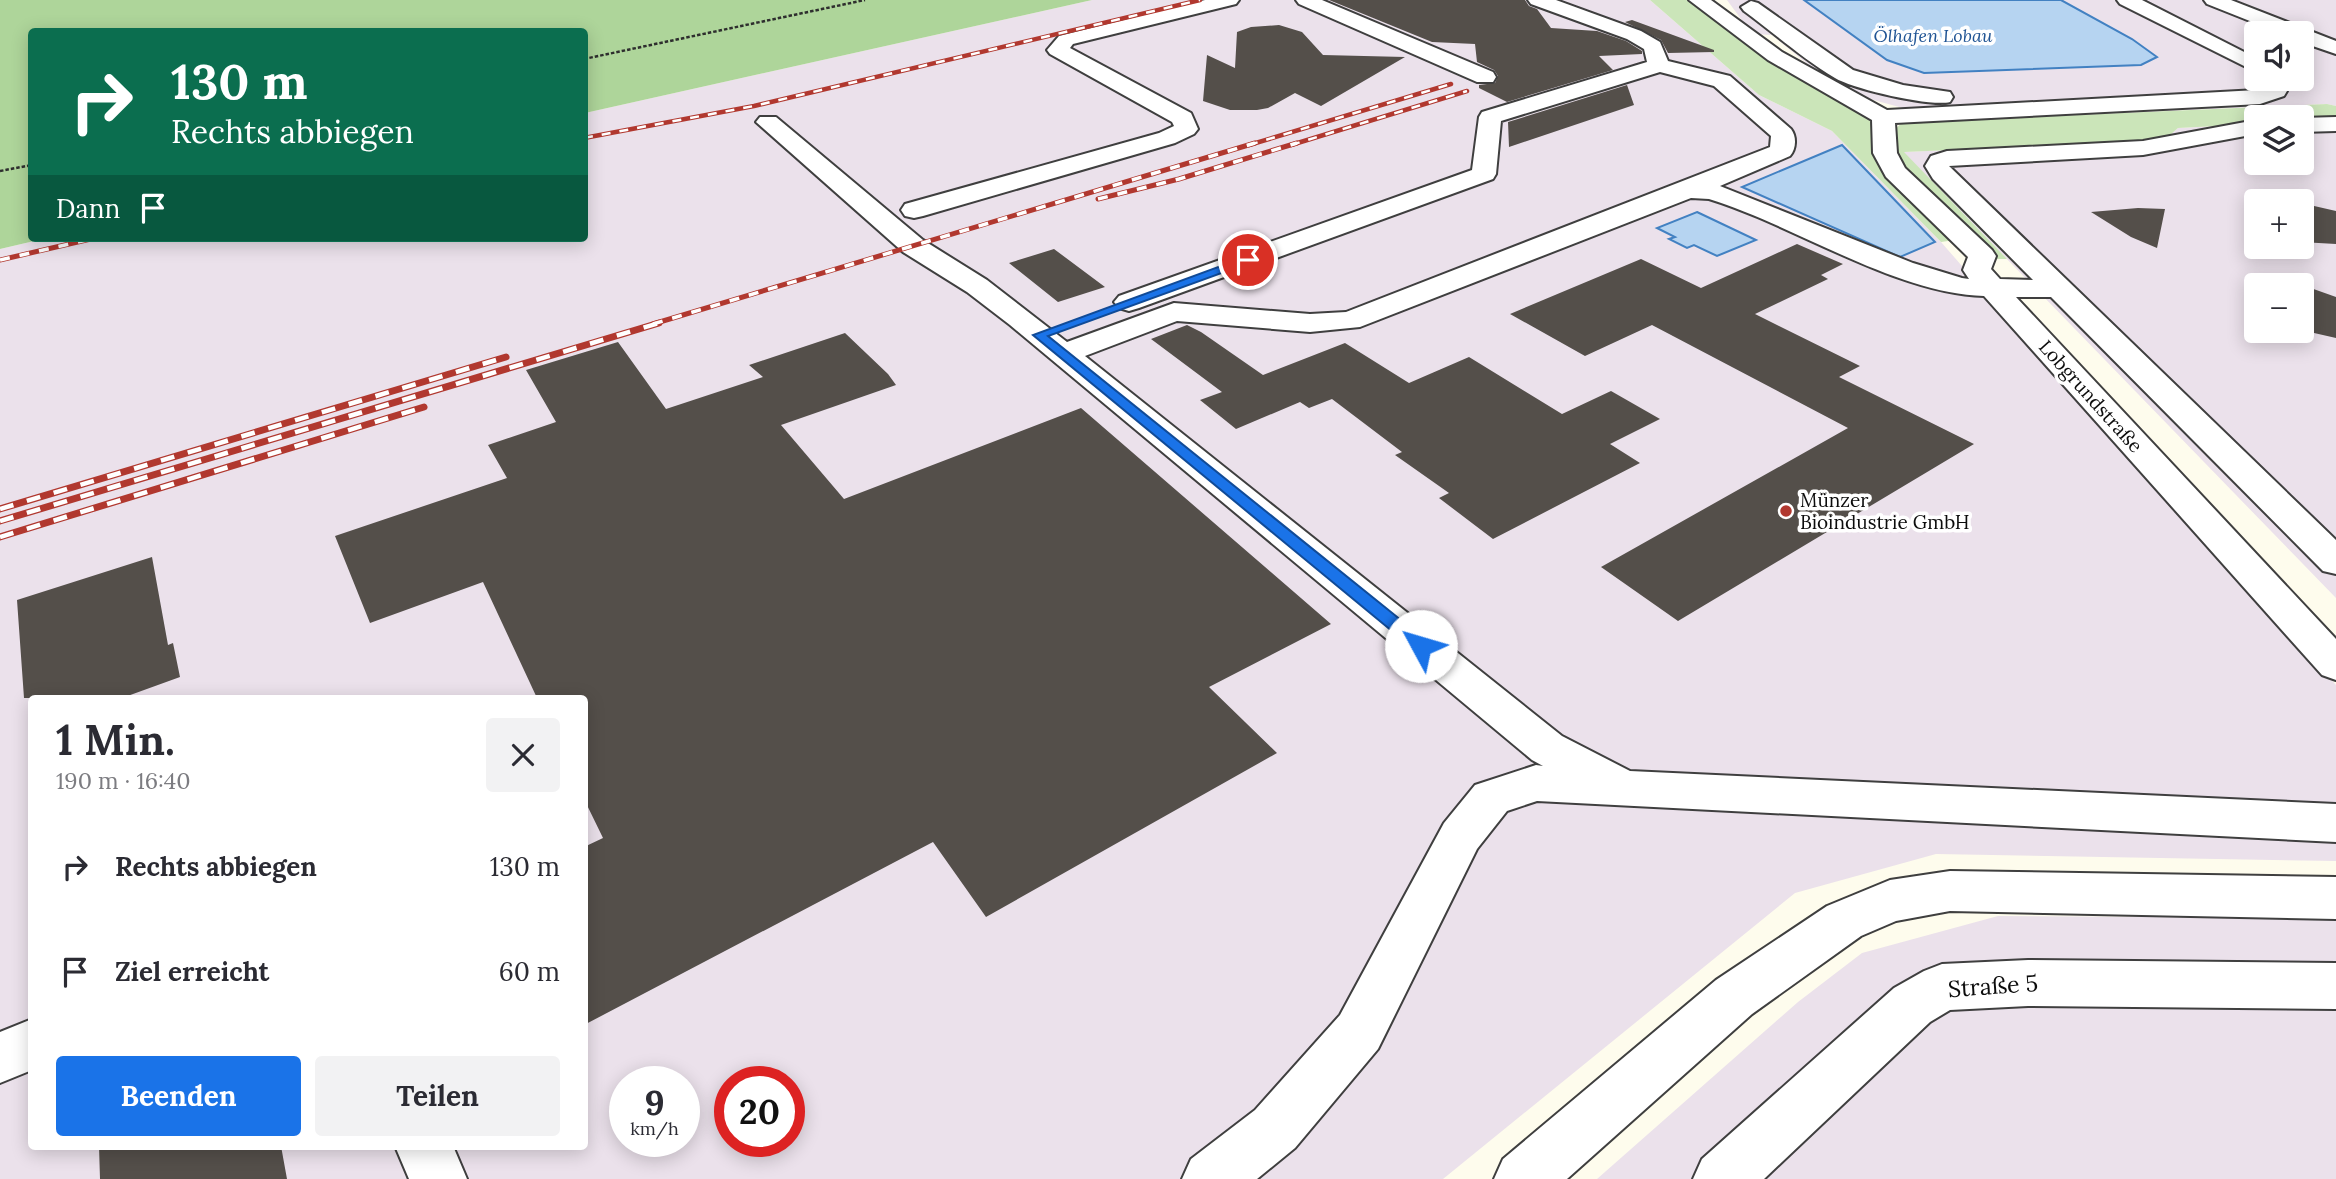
<!DOCTYPE html>
<html lang="de">
<head>
<meta charset="utf-8">
<style>
  body { margin:0; font-family:Lora,serif; background:#f2f2f3; color:#2b2b33; height:100vh; display:flex; flex-direction:column; font-size:26px; white-space:nowrap }
  * { box-sizing:border-box; margin:0 }
  p { font-size:23px; color:#7c7c81 }
  .icon { flex:none; width:38px; height:38px; fill:none; stroke:currentColor; stroke-width:2; stroke-linecap:round; stroke-linejoin:round }
  .map { position:relative; flex:1; overflow:hidden }
  .details { position:absolute; left:28px; top:695px; width:560px; height:455px; display:flex; flex-direction:column; background:#fff; border-radius:7px; box-shadow:0 4px 18px #0003 }
  .details>* { flex:none }
  .hud { position:absolute; left:28px; top:28px; width:560px; height:214px; border-radius:7px; box-shadow:0 4px 18px #0003; background:#0b6e4f; color:#fff; overflow:hidden }
  .buttons { position:absolute; left:2244px; top:21px; display:grid; gap:14px }
  .buttons a { display:grid; place-items:center; width:70px; height:70px; border-radius:7px; background:#fff; box-shadow:0 4px 18px #0003; font-size:35px }
  .speed { position:absolute; left:609px; top:1066px; display:flex; gap:14px; font-size:35px; font-weight:700; text-align:center }
  .speed>* { display:grid; place-content:center; width:91px; height:91px; border-radius:50%; background:#fff; box-shadow:0 4px 18px #0003; line-height:1 }
  .speed small { font-size:18px; font-weight:400 }
  .speed .limit { border:10px solid #d22; background:#fff; color:#111 }
  .pin { position:absolute; display:grid; place-items:center; width:60px; height:60px; color:#fff; margin:-30px; border:4px solid #fff; border-radius:50%; box-shadow:0 2px 7px #0007 }
  .me { position:absolute; width:77px; margin:-38px; rotate:309deg; stroke-linejoin:round; filter:drop-shadow(0 0 5px #0008) }
  .turn { display:flex; align-items:center; gap:24px; height:147px; padding:0 28px; font-size:32px }
  .turn .icon { width:91px; height:91px; stroke-width:2.5 }
  .turn b { display:block; font-size:49px; line-height:60px }
  .then { display:flex; align-items:center; height:66px; padding:0 28px; background:#0003; gap:14px; font-size:26px }
  .round { display:grid; place-items:center; flex:none; width:74px; height:74px; border-radius:7px; background:#f2f2f3 }
  .summary { display:flex; align-items:center; justify-content:space-between; height:119px; padding:0 28px }
  h1 { font-size:42px; font-weight:700; line-height:52px }
  .action { display:flex; gap:14px; margin-top:auto; padding:14px 28px }
  .action a { flex:1; height:80px; border-radius:7px; background:#1a73e8; color:#fff; font-size:28px; font-weight:700; line-height:80px; text-align:center }
  .action a+a { background:#f2f2f3; color:#2b2b33 }
  ul { padding:0; list-style:none }
  li { display:flex; align-items:center; gap:21px; height:105px; padding:0 28px }
  li div { flex:1 }
  li b { display:block; font-size:26px }
  li em { font-style:normal }
  .map>svg:first-child { display:block }
</style>
</head>
<body>
<div class="map">
<svg width="2336" height="1179" viewBox="0 0 2336 1179">
  <rect width="100%" height="100%" fill="#fefced"/>
  <!-- industrial -->
  <path fill="#ebe1eb" fill-rule="evenodd" d="M1092,0H1650L1759,95L1832,131L1941,242L2128,456L2336,685V861L1936,854L1795,893L1443,1179H0V249L47,238H584L585,113ZM32,698H584V1146H32ZM625,1082H684V1141H625ZM730,1082H789V1141H730Z
    M1727,0H2336V106L2327,104L1921,122L1903,108L1855,95L1821,75L1772,35L1752,34ZM2256,33H2301V79H2256Z
    M2336,120V598L1903,152L2163,141L2178,128L2256,124V163H2301V122ZM2256,201H2301V247H2256ZM2256,285H2301V331H2256Z
    M1998,916L2336,918V1179H1597L1798,1002L1862,953Z"/>
  <!-- green -->
  <path fill="#cbe5b9" d="M1650,0H1690L1791,71L1857,106L1872,120L1875,151L1955,240L1941,242L1832,131L1759,95Z
    M2327,104L2336,106V120L2301,122V117H2256V124L2178,128L2163,141L1904,152L2007,259H1997L1894,155L1895,129L1902,123L1917,119L1922,122Z"/>
  <!-- forest -->
  <path fill="#aed59a" d="M0,0H1092L585,113L584,32H32V238H47L0,249Z"/>
  <!-- water -->
  <path fill="#b6d4f1" stroke="#4281c2" stroke-width="2" d="M1804,0H2061L2132,39L2157,57L2141,65L1924,73L1887,60Z
    M1842,145L1935,242L1900,257L1742,187Z
    M1697,212L1756,240L1717,256L1694,245L1687,248L1669,239L1675,237L1657,228Z"/>
  <!-- building -->
  <path fill="#544f4a" d="M1329,0H1525L1529,6L1537,9L1551,28L1597,31L1626,41L1642,51V54L1599,56L1613,70L1507,102L1479,88V85L1495,83L1498,76L1494,70L1477,62L1475,44L1432,42Z
    M1632,20L1714,50V52L1668,53L1661,40L1625,22Z
    M1279,25L1302,32L1323,55L1405,57L1321,106L1295,93L1268,108L1257,110H1230L1203,101L1207,55L1235,68L1237,32L1251,27Z
    M1627,85L1634,105L1509,147L1508,122Z
    M2301,203L2336,211V244L2301,242Z
    M2138,208L2165,209L2157,248L2131,237L2091,212Z
    M1797,244L1843,264L1821,275L1828,279L1755,314L1860,366L1839,377L1974,444L1678,621L1601,567L1848,428L1652,325L1585,356L1510,314L1641,259L1701,288Z
    M1054,249L1105,287L1058,302L1009,263Z
    M2274,275L2336,297V338L2301,330V285H2263Z
    M1187,325L1201,332L1263,375L1345,343L1409,383L1469,357L1562,414L1611,391L1660,419L1610,444L1640,463L1493,539L1439,498L1449,493L1395,455L1402,452L1332,399L1309,408L1300,402L1236,429L1200,400L1222,392L1151,339Z
    M845,333L888,374L896,385L781,425L844,499L1081,408L1331,624L1209,687L1277,753L986,917L933,842L584,1025V847L603,838L584,799V698H537L483,582L370,623L335,536L507,478L488,445L556,422L526,370L618,342L666,409L763,377L749,365Z
    M152,557L168,645L173,643L180,677L122,698H24L17,600Z
    M99,1146H281L287,1179H100Z"/>
  <g fill="none" stroke-linecap="round" stroke-linejoin="round">
    <defs>
      <path id="minor" d="M1205,0H1239L1236,4L1073,44L1070,48L1191,113L1198,129L1194,134L1175,143L923,216L914,218L905,216L901,210L905,204L1159,133L1174,126L1172,122L1050,54L1047,50L1059,36Z
        M1296,0H1322L1493,72L1496,77L1493,82H1477L1299,4Z
        M1528,0H1556L1641,31L1660,42L1668,61L1730,76L1791,129C1797,137 1796,149 1790,156L1720,186L1913,263L1962,278L1969,279L1963,270L1968,257L1886,177L1873,153L1872,120L1768,60L1689,0H1711L1782,52L1887,110L2257,90L2265,88L2264,79H2286L2287,91L2284,96L2260,104L1895,123L1897,153L1905,168L1992,250L1996,256L1991,269L2000,279L2033,280L1933,179L1925,166L1931,156L1947,151L2143,141L2256,120V134L2143,155L1949,166L2336,540V574L2323,571L2051,297H2016L2336,639V680L2322,675L1984,296C1896,294 1794,225 1709,199L1691,198L1360,327L1310,332L1177,321L1085,356L1562,736L1630,771L2336,804V842L1537,801L1507,811L1477,849L1378,1049L1295,1148L1257,1179H1182L1191,1159L1255,1110L1340,1015L1444,823L1475,785L1536,765L1543,766L1532,760L1010,325L967,292L903,252L756,122L760,117H776L923,240L987,280L1067,342L1174,303L1310,314L1346,312L1770,147L1771,136L1714,86L1660,72L1501,121L1496,174L1493,179L1139,308L1129,311L1119,308L1114,302L1119,296L1472,170L1479,117L1482,112L1647,62L1644,49L1627,39L1531,4Z
        M2117,0H2142L2256,58V72L2120,4Z
        M2204,0H2231L2336,41V54L2301,42V33H2280L2207,4Z
        M1751,1L1758,3L1853,70L1903,85L1950,92L1953,97L1950,102C1930,107 1853,89 1835,78C1803,59 1774,33 1744,11L1741,7Z
        M2336,117V131L2301,132V118Z
        M1950,871L2336,877V919L1950,911L1896,921L1861,936L1752,1014L1567,1179H1494L1503,1159L1716,980L1827,906L1890,880Z
        M2028,960L2336,963V1009L2028,1006L1950,1010L1930,1022L1764,1179H1693L1702,1159L1894,988L1924,971L1942,964Z
        M32,1019V1070L0,1083V1032Z
        M395,1146H453L467,1179H409Z"/>
    </defs>
    <!-- minor casing -->
    <use href="#minor" stroke="#3f3f3f" stroke-width="4"/>
    <!-- path -->
    <path stroke="#2e2e2e" stroke-width="2.5" stroke-dasharray="3.5 2" stroke-linecap="butt" d="M584,59L865,0
      M0,171L32,165"/>
    <!-- minor -->
    <use href="#minor" fill="#fff" fill-rule="evenodd"/>
    <defs>
      <path id="rail-far2" d="M584,138L754,106L1200,0
        M1249,145L1451,84
        M1291,145L1467,91"/>
      <path id="rail-far1" d="M1098,199L1179,179L1297,143
        M0,260L95,238
        M653,324L1255,143"/>
      <path id="rail" d="M0,509L506,357
        M0,521L659,323
        M0,537L424,407"/>
    </defs>
    <!-- rail-far2 casing -->
    <use href="#rail-far2" stroke="#b1382f" stroke-width="4.5"/>
    <!-- rail-far1 casing -->
    <use href="#rail-far1" stroke="#b1382f" stroke-width="5"/>
    <!-- rail casing -->
    <use href="#rail" stroke="#b1382f" stroke-width="7"/>
    <!-- rail-far2 -->
    <use href="#rail-far2" stroke="#fff" stroke-width="2.5" stroke-dasharray="9" stroke-linecap="butt"/>
    <!-- rail-far1 -->
    <use href="#rail-far1" stroke="#fff" stroke-width="3.5" stroke-dasharray="10" stroke-linecap="butt"/>
    <!-- rail -->
    <use href="#rail" stroke="#fff" stroke-width="4.5" stroke-dasharray="14" stroke-linecap="butt"/>
  </g>
  <!-- route -->
  <path fill="#1a73e8" stroke="#114b97" stroke-width="2" d="M1248,256L1254,260L1252,262L1048,336L1427,641L1429,646L1427,650H1415L1033,335Z"/>
  <!-- markers -->
  <circle fill="#b1382f" stroke="#fff" stroke-width="2.5" cx="1786" cy="511" r="7"/>
  <g text-anchor="middle" stroke-width="7" stroke-linejoin="round" paint-order="stroke">
    <!-- far-water labels -->
    <g font-size="18" font-style="italic" fill="#205494" stroke="#fff">
      <text x="1933" y="42">Ölhafen Lobau</text>
    </g>
    <!-- street labels -->
    <g font-size="19" fill="#0c0c0c" stroke="#fff">
      <text transform="translate(2091 396) rotate(48)" y="7">Lobgrundstraße</text>
    </g>
    <!-- poi labels -->
    <g font-size="19" fill="#0c0c0c" stroke="#fff" text-anchor="start">
      <text x="1800" y="507">Münzer<tspan x="1800" dy="22">Bioindustrie GmbH</tspan></text>
    </g>
    <!-- near-street labels -->
    <g font-size="23" fill="#0c0c0c" stroke="#fff">
      <text transform="translate(1993 986) rotate(-4)" y="8">Straße 5</text>
    </g>
  </g>
</svg>
<div class="buttons">
<a><svg class="icon" aria-label="sound" viewBox="0 0 24 24"><path d="M4 9h4l5-4v14l-5-4H4zM17 9q2 3 0 6"/></svg></a>
<a><svg class="icon" aria-label="layers" viewBox="0 0 24 24"><path d="M12 4l9 5-9 5-9-5zM3 14l9 5 9-5"/></svg></a>
<a>+</a>
<a>−</a>
</div>
<div class="speed"><div>9<small>km/h</small></div><div class="limit">20</div></div>
<div class="pin" style="left:1248px;top:260px;background:#d93025"><svg class="icon" aria-label="arrive" viewBox="0 0 24 24"><path d="M6 21V4h12l-3 4 3 4H6"/></svg></div>
<svg class="me" style="left:1421px;top:646px" viewBox="-20 -20 40 40"><circle r="19" fill="#fff"/><path d="M0-13L10 11 0 6-10 11z" fill="#1a73e8"/></svg>
<div class="hud">
<div class="turn"><svg class="icon" aria-label="right" viewBox="0 0 24 24"><path d="M7 20v-9h11M14 6l5 5-5 5"/></svg><div><b>130 m</b>Rechts abbiegen</div></div>
<div class="then">Dann<svg class="icon" aria-label="arrive" viewBox="0 0 24 24"><path d="M6 21V4h12l-3 4 3 4H6"/></svg></div>
</div>
<section class="details">
<div class="summary"><div><h1>1 Min.</h1><p>190 m · 16:40</p></div><a class="round"><svg class="icon" aria-label="close" viewBox="0 0 24 24"><path d="M6 6l12 12M18 6L6 18"/></svg></a></div>
<ul>
<li><svg class="icon" aria-label="right" viewBox="0 0 24 24"><path d="M7 20v-9h11M14 6l5 5-5 5"/></svg><div><b>Rechts abbiegen</b></div><em>130 m</em></li>
<li><svg class="icon" aria-label="arrive" viewBox="0 0 24 24"><path d="M6 21V4h12l-3 4 3 4H6"/></svg><div><b>Ziel erreicht</b></div><em>60 m</em></li>
</ul>
<div class="action"><a>Beenden</a><a>Teilen</a></div>
</section>
</div>
</body>
</html>
